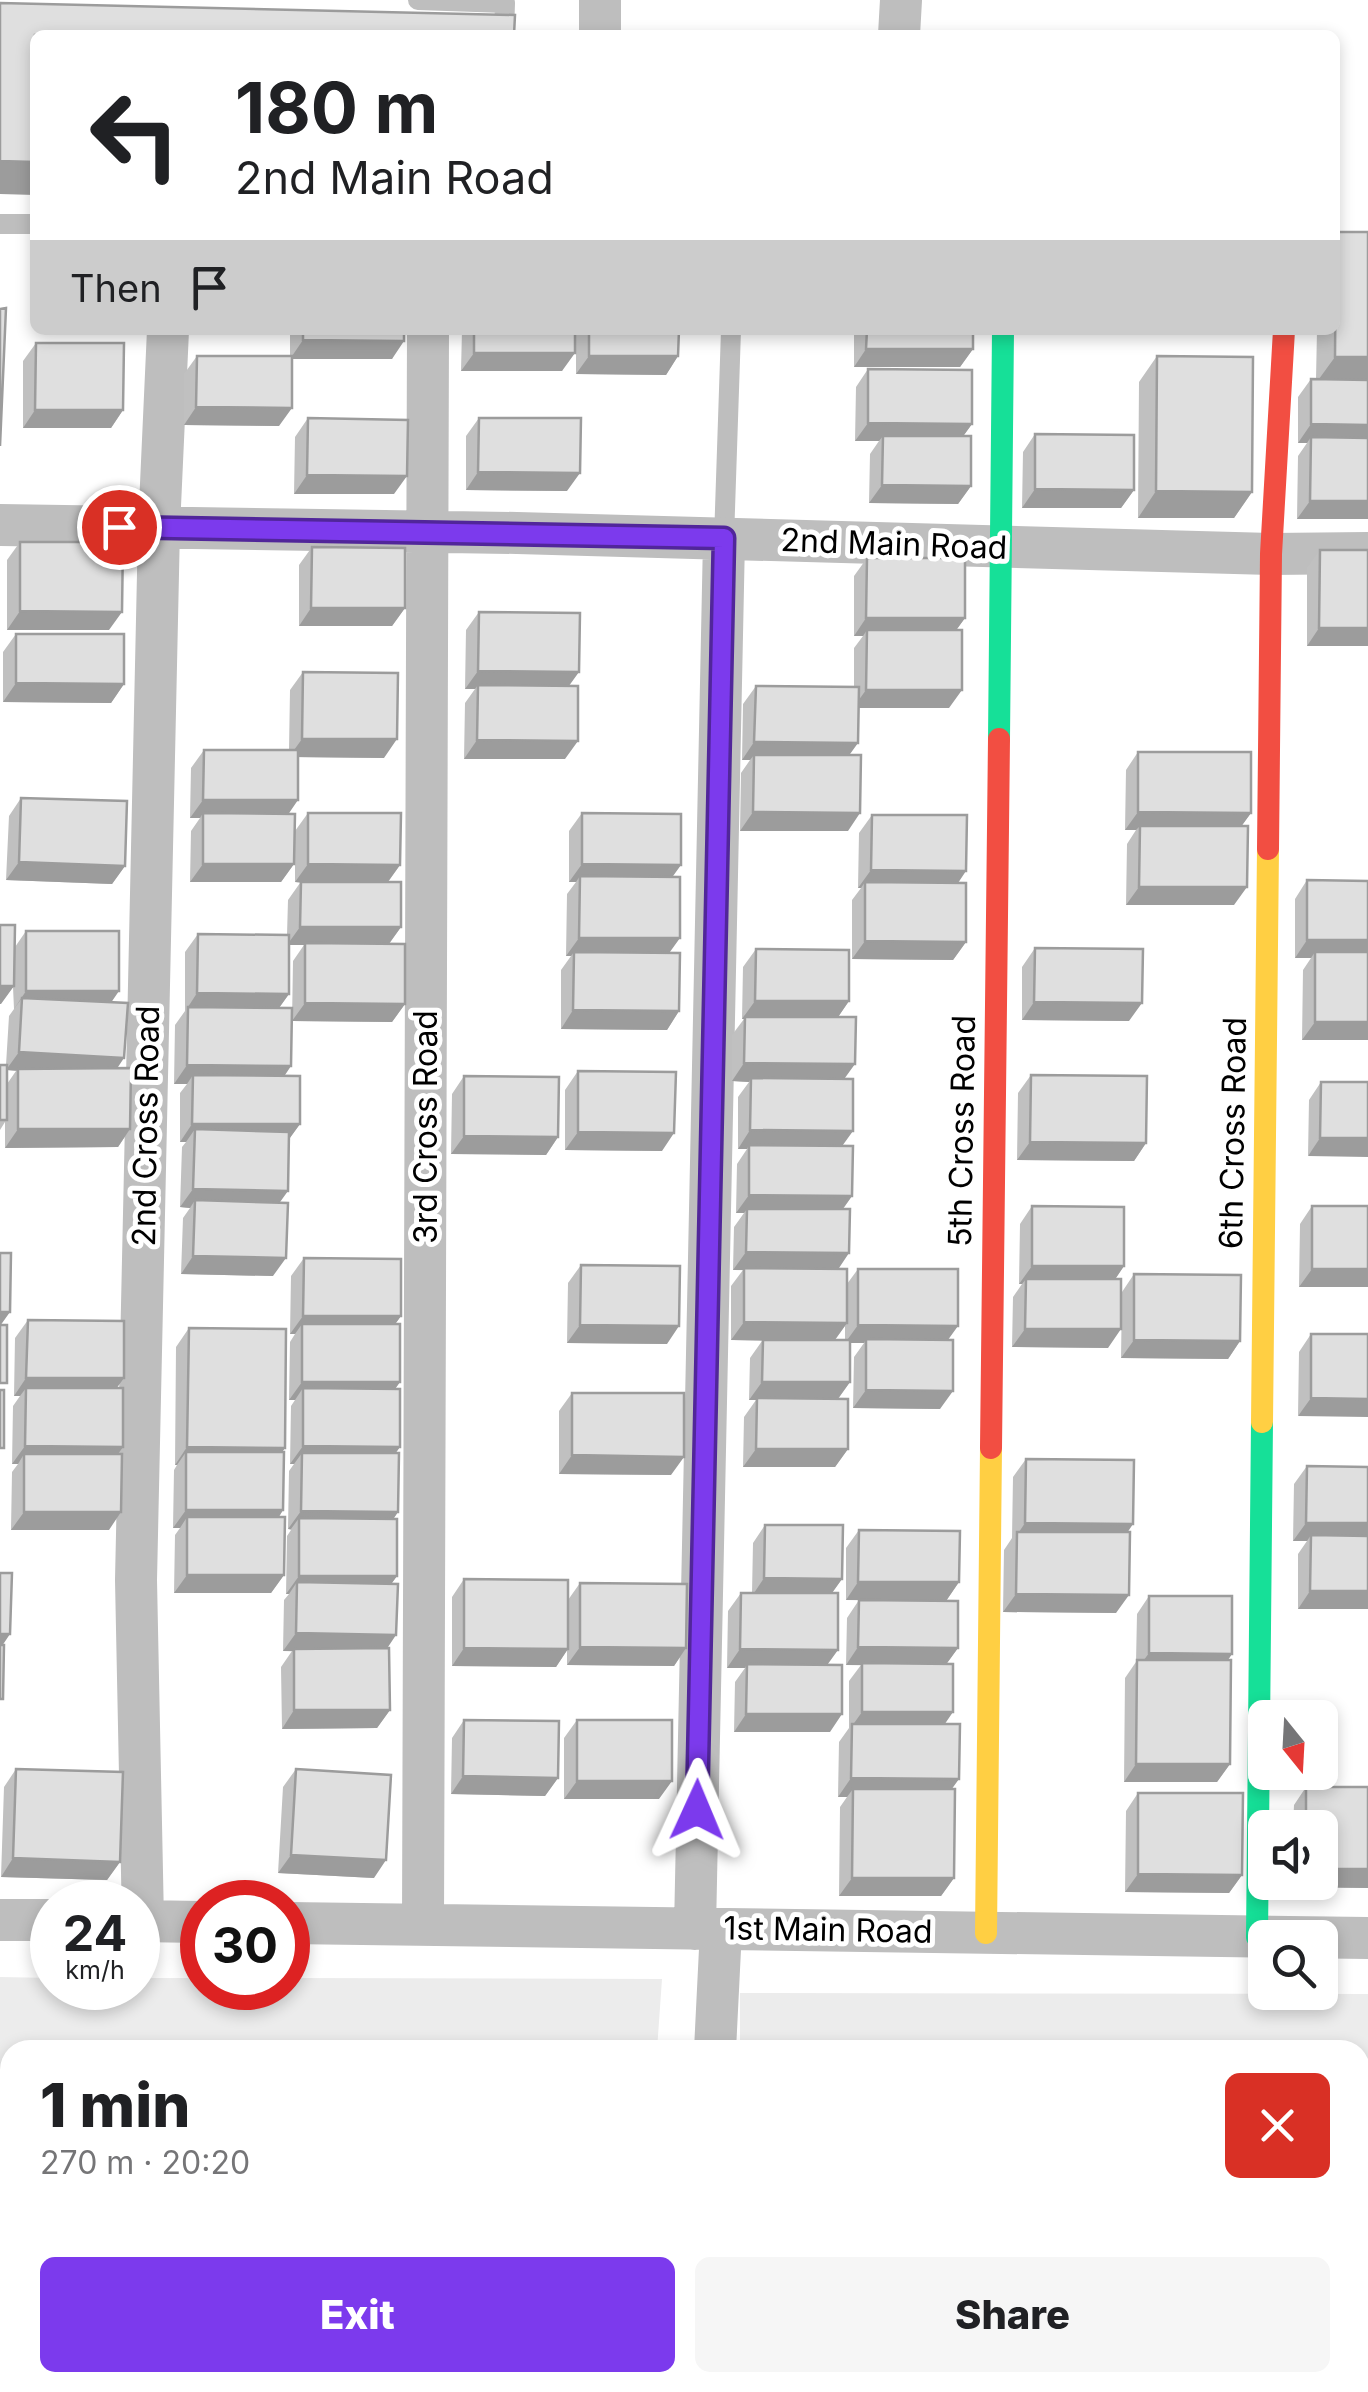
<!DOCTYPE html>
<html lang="en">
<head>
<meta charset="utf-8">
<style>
  body { margin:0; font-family:Inter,sans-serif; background:#f6f6f6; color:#202124; height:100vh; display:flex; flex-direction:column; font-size:38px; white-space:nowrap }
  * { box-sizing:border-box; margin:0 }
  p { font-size:32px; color:#757577 }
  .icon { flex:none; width:55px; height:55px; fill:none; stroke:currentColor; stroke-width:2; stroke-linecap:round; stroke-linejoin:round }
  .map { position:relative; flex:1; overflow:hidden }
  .side { position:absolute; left:0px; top:2040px; width:1370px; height:352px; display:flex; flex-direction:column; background:#fff; border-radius:30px 30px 0 0; box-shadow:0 5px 15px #0003 }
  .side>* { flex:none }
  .hud { position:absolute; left:30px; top:30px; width:1310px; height:305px; border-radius:15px; box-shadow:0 5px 15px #0003; background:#fff; color:#202124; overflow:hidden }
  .needle { width:65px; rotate:162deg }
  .fabs { position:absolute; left:1248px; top:1700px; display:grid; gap:20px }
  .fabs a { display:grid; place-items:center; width:90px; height:90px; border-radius:15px; background:#fff; box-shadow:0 5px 15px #0003; font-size:50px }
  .speed { position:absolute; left:30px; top:1880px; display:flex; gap:20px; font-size:50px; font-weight:700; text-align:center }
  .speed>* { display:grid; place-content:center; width:130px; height:130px; border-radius:50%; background:#fff; box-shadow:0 5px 15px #0003; line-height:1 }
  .speed small { font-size:25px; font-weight:400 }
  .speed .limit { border:15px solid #d22; background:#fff; color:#111 }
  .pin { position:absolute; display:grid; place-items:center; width:85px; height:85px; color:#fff; margin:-42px; border:5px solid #fff; border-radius:50%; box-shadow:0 2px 10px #0007 }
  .me { position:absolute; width:110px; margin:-55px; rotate:1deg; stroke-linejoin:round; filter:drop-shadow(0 0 8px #0008) }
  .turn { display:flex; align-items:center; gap:35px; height:210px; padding:0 40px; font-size:45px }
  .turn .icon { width:130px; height:130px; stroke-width:2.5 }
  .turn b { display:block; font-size:70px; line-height:85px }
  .then { display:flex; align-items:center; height:95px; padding:0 40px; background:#0003; gap:20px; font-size:38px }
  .round { display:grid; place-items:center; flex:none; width:105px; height:105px; border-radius:15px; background:#f6f6f6 }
  .headline { display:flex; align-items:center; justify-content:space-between; height:170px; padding:0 40px }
  h1 { font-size:60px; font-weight:800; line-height:75px }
  .primary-button { display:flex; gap:20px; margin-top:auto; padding:20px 40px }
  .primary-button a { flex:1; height:115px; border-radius:15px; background:#7c3aed; color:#fff; font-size:40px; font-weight:800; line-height:115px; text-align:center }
  .primary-button a+a { background:#f6f6f6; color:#202124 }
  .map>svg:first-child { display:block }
</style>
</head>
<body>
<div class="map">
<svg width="1368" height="2392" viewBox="0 0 1368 2392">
  <rect width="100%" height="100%" fill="#fff"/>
  <!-- green -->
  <path fill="#ececec" d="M0,1977L52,1978V1988H138V1978H202V1988H288V1978L662,1979L657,2050H10V2117H0Z
    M740,1993L1368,1994V2137L1360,2136V2050H740Z
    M0,2253H10V2382H908L917,2392H0Z"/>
  <!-- water -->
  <path fill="#bfbfbf" d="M0,2117H10V2193H0Z"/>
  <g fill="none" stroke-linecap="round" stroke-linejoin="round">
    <!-- lane -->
    <path stroke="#bebebe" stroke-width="20" d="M418,0L505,3L504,35
      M0,224H35
      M724,539L731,330"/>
    <!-- street -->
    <path stroke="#bebebe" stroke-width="42" d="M600,35V0
      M899,35L901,0
      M0,525L517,533L1271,554L1368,553
      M0,1920H52
      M138,1921L202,1922
      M143,1921L136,1580L159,528L168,330
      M288,1923L1368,1938
      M423,1925L428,330
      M695,1929L724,539
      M715,2050L721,1929
      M0,2212H10
      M1360,2337L1368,2341"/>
    <!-- fast -->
    <path stroke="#16e098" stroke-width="22" d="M999,739L1003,330
      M1257,1937L1262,1422"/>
    <!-- slow -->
    <path stroke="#ffcf43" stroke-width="22" d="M1262,1422L1268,849
      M986,1933L991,1448"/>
    <!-- jam -->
    <path stroke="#f24e42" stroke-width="22" d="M1268,849L1271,554L1284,330
      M991,1448L999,739"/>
  </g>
  <!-- wall -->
  <path fill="#c0c0c0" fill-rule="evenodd" d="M1336,232H1368V519H1297L1298,456L1307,443H1298V397L1311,379H1316L1317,330H1335Z
    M290,330H404L392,359H292L279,426L184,425V374L197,356H290Z
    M462,330H575L562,371H461Z
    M576,330H679L678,356L666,375L576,374Z
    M854,330H973V349L960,367H854Z
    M36,343L123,410L111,428H23V361Z
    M1157,356L1252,492L1234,518H1138L1139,382Z
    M868,369L972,424L963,436L971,486L958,504L869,503L870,454L879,441H855L856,387Z
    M308,418L394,494H294L295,437Z
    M479,418L567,491L466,490V436Z
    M1035,434L1134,490L1121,508H1022L1023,452Z
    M20,542L109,630H7V560Z
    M312,547L405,608L392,626H299V565Z
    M1320,550L1368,646H1307V568Z
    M867,558L965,618L956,630L949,708H858L849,755L848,831H740L741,773L750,760H742L743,704L756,686L854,687V648L863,636H854V576Z
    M479,612L569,686L565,759H464L465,703L475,689H465L466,630Z
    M16,634L124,684L111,703L3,702V652Z
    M303,672L384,758L298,757L288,814L294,864L281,882H190L191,831L200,818H190L191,768L204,750H289L290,690Z
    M1138,752L1251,813L1241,826L1234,905H1126L1127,844L1136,830H1125L1126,770Z
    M21,798L125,866L112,884L6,880L9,816Z
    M308,813L400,865L388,882L401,927L389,944L405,1004L392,1022L292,1021L293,961L304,945H289V994L279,1008L285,1075L300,1124L289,1139L279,1203L273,1276L181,1274L183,1218L190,1208L180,1207L182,1147L186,1142H180V1093L187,1084H174L175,1025L185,1011V952L198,934L287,935L288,900L300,883L295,882V831Z
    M582,813L672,877L670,953L679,1011L667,1030L561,1029V970L571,956H566L567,894L576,882H569V831Z
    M872,815L958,883L966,942L953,960L852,959V900L861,888H858L859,833Z
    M1307,880L1368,881V1040H1302L1303,970L1311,958H1295V899Z
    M0,925L15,947L26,931L111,1003L117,1068L130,1129L118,1147L5,1148V1122L0,1130V1065H6L9,1016L14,1009L13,987L0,1004ZM7,1070L16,1071L7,1084Z
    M1035,948L1129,1021L1022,1020V967Z
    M756,949L849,1001L838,1017L844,1079L842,1146L852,1196L843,1209L838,1269L847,1284L858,1269L948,1339L940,1409L853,1408L854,1357L864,1343H850V1382L838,1399L848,1449L835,1467H743L744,1417L756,1400H749L750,1358L762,1341L731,1340V1286L743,1270H733L734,1227L744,1213H736L737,1164L747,1149H738V1097L749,1082L732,1081V1035L744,1019H742L743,967ZM845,1326V1340H835Z
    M578,1071L662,1151L565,1150V1090Z
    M1031,1075L1146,1143L1134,1161L1017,1160L1018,1093Z
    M464,1076L558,1137L546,1155L451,1154L452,1094Z
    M1321,1082H1368L1308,1156L1309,1100Z
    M1032,1206L1124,1266L1115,1279L1108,1348L1012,1347L1013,1297L1022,1284H1019L1020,1224Z
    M1312,1206H1368V1287H1299L1300,1224Z
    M304,1258L401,1316L395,1324L400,1382L395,1389L400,1447L395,1453L398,1512L393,1519L397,1576L391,1584L387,1648L390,1710L377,1728L282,1729L281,1667L292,1651H283L284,1600L289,1594H286L287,1536L291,1530L288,1529L289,1471L294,1464H290L291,1406L295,1400H289L290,1342L295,1334H290L291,1276Z
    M581,1265L667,1344L567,1343L568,1283Z
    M1134,1274L1240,1341L1228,1359L1121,1358L1122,1292Z
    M28,1320L117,1388V1454L109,1530H11L12,1472L18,1464H12L13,1406L20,1396H14L15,1338Z
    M189,1328L285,1448L282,1452L283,1510L279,1517L284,1575L271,1593H174L175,1535L180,1528H173L174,1470L177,1465H175L176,1347Z
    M1311,1334H1368L1298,1416L1299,1352Z
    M572,1393L671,1475L559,1474V1411Z
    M1026,1459L1128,1532L1116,1613L1003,1612L1004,1550L1012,1538L1013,1477Z
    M1307,1466L1368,1609H1298V1554L1307,1541H1293L1294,1484Z
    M765,1525L842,1579L832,1593L827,1665L830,1732H734L735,1682L745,1668H727L728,1611L741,1593H752L753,1543Z
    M859,1530L959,1582L946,1601L958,1648L946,1664L945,1724L952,1789L954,1878L941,1896H839L840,1807L847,1797H838L839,1742L849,1728V1681L861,1665H846L847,1618L859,1600H846V1548Z
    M464,1579L568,1600L580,1583L686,1648L674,1666L567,1665V1650L556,1667L452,1666V1597Z
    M1149,1596L1232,1654L1228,1660L1230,1764L1217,1782H1124L1125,1678L1136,1662L1137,1614Z
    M464,1720L558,1778L545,1796L451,1794L452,1738Z
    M577,1720L659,1799H564V1738Z
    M16,1769L120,1862L107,1880L1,1877L4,1787Z
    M296,1769L374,1878L278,1873L283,1787Z
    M1306,1787H1368V1888L1292,1887V1882H1320V1828H1293L1294,1805Z
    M1138,1793L1242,1875L1229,1893L1125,1892L1126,1811Z"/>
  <!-- shaded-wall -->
  <path fill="#9c9c9c" d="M0,161L35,162V195L0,194Z
    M303,340L404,341L392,359H290Z
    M866,349H973L960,367H854Z
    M474,353H575L562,371H461Z
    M589,356H678L666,375L576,374Z
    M1335,357H1368V383H1316Z
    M196,407L292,408L279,426L184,425Z
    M35,410H123L111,428H23Z
    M868,423L972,424L959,442L883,436L879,441H855Z
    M1311,424L1368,425V443L1311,437L1307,443H1298Z
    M478,472L580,473L567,491L466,490Z
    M307,475L407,476L394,494H294Z
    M882,485L971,486L958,504L869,503Z
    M1035,489L1134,490L1121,508H1022Z
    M1156,491L1252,492L1234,518H1138Z
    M1310,501H1368V519H1297Z
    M311,608H405L392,626H299Z
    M20,611L122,612L109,630H7Z
    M866,618H965L952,636L867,630L863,636H854Z
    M1319,628H1368V646H1307Z
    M478,671L579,672L566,690L478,685L475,689H465Z
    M16,683L124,684L111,703L3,702Z
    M866,690H962L949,708H853Z
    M302,739H397L384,758L289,757Z
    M477,740L578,741L565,759H464Z
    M754,742L858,743L845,761L754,755L750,760H742Z
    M203,800H298L285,819L203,813L200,818H190Z
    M753,812L860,813L848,831H740Z
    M1138,812L1251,813L1238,831L1140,826L1136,830H1125Z
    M19,862L125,866L112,884L6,880Z
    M203,864H294L281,882H190Z
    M308,864L400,865L387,883L295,882Z
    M582,864L681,865L668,883L580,876L576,882H569Z
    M871,870L966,871L954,889L865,882L861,888H858Z
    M1139,887H1247L1234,905H1126Z
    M300,927H401L388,945H287Z
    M579,938H680L667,956L574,952L571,956H566Z
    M1307,940H1368V958L1315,952L1311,958H1295Z
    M865,941L966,942L953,960L852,959Z
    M0,986H14L1,1004H0Z
    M26,991H119L106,1010L22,998L14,1009Z
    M197,993L289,994L276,1012L188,1007Z
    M755,1001H849L836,1020L742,1019Z
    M1034,1002L1142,1003L1129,1021L1022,1020Z
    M305,1003L405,1004L392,1022L292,1021Z
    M573,1010L679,1011L667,1030L561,1029Z
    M1315,1022H1368V1040H1302Z
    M19,1052L124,1058L112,1076L6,1070Z
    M744,1063L855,1064L842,1082L751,1078L749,1082L732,1081Z
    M187,1065L291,1066L279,1084L193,1075L187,1084H174Z
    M192,1124H300L287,1142L195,1129L186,1142H180Z
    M18,1129H130L118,1147L5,1148Z
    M750,1130L853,1131L840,1149L749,1145L747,1149H738Z
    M578,1132L674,1133L662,1151L565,1150Z
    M464,1136L558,1137L546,1155L451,1154Z
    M1320,1138H1368V1157L1308,1156Z
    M1030,1142L1146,1143L1134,1161L1017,1160Z
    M193,1189L288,1191L275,1209L195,1200L190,1208L180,1207Z
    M749,1195L852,1196L839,1214L747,1209L744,1213H736Z
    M746,1252L849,1253L837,1271L733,1270Z
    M193,1256L286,1258L273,1276L181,1274Z
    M1032,1266H1124L1112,1284L1026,1279L1022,1284H1019Z
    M1312,1269H1368V1287H1299Z
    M0,1312H10L0,1326Z
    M303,1316H401L388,1334L302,1324L295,1334H290Z
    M744,1322L847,1323L834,1341L731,1340Z
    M580,1325L679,1326L667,1344L567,1343Z
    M858,1325L958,1326L945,1344L866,1339L864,1343H845Z
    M1025,1329H1121L1108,1348L1012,1347Z
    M1134,1340L1240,1341L1228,1359L1121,1358Z
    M26,1378H124L111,1396L26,1388L20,1396H14Z
    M302,1382H400L387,1400L303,1388L295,1400H289Z
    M762,1382H850L837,1400H749Z
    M866,1390L953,1391L940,1409L853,1408Z
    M1311,1398L1368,1399V1417L1298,1416Z
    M25,1446L123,1447L110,1465L24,1454L18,1464H12Z
    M303,1446L400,1447L387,1465L302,1453L294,1464H290Z
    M187,1447L285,1448L272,1466L186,1452L177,1465H175Z
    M756,1449H848L835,1467H743Z
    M572,1455L684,1457L671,1475L559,1474Z
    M186,1510H283L271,1529L187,1517L180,1528H173Z
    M301,1511L398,1512L386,1530L299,1518L291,1529H288Z
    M24,1512H121L109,1530H11Z
    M1025,1523L1133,1524L1121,1542L1017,1535Z
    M1306,1523H1368V1542L1311,1535L1307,1541H1293Z
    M187,1575H284L271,1593H174Z
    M299,1576H397L384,1594L297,1582L289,1594H286Z
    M764,1578L842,1579L829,1597L752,1596Z
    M858,1582H959L946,1601L846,1600Z
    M1310,1591H1368V1609H1298Z
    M1016,1594L1129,1595L1116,1613L1003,1612Z
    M296,1633L396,1635L384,1653L283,1651Z
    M0,1634H10L0,1649Z
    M580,1647L686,1648L674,1666L567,1665Z
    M858,1647L958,1648L945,1666L846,1665Z
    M464,1648L568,1649L556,1667L452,1666Z
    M740,1649L838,1650L825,1668L747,1664L745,1668H727Z
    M1149,1653L1232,1654L1219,1672L1136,1671Z
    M294,1710H390L377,1728L282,1729Z
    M862,1712H953L940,1731L852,1726Z
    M746,1714H842L830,1732H734Z
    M1136,1764H1230L1217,1782H1124Z
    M463,1776L558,1778L545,1796L451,1794Z
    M851,1778L959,1779L946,1797L853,1789L847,1797H838Z
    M577,1781H672L659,1799H564Z
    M291,1855L386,1860L374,1878L278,1873Z
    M13,1858L120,1862L107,1880L1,1877Z
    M1320,1869H1368V1888L1292,1887L1296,1882H1320Z
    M1138,1874L1242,1875L1229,1893L1125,1892Z
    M852,1878H954L941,1896H839Z"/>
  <!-- building -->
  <path fill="#dfdfdf" stroke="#9c9c9c" stroke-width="2.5" d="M0,3L515,15L514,35H35V162L0,161Z
    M1336,232H1368V357H1335Z
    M6,308L0,446V309Z
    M303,330H404V341L303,340Z
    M474,330H575V353H474Z
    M589,330H679L678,356H589Z
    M867,330H973V349H866Z
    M36,343H124L123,410H35Z
    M197,356H292V408L196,407Z
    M1157,356L1253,357L1252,492L1156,491Z
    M868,369L972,370V424L868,423Z
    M1311,379L1368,380V425L1311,424Z
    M308,418L408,420L407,476L307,475Z
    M479,418H581L580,473L478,472Z
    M1035,434L1134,435V490L1035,489Z
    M883,436H971V486L882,485Z
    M1311,437L1368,438V501H1310Z
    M20,542H123L122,612L20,611Z
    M312,547L405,548V608H311Z
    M1320,550H1368V628H1319Z
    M867,558H965V618H866Z
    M479,612L580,613L579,672L478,671Z
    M867,630H962V690H866Z
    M16,634H124V684L16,683Z
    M303,672L398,673L397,739H302Z
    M478,685L578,686V741L477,740Z
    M756,686L859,687L858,743L754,742Z
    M204,750H298V800H203Z
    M1138,752H1251V813L1138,812Z
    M754,755H861L860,813L753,812Z
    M21,798L127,801L125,866L19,862Z
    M203,813L295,814L294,864H203Z
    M308,813H401L400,865L308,864Z
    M582,813L681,814V865L582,864Z
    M872,815H967L966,871L871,870Z
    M1140,826H1248L1247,887H1139Z
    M580,876L680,877V938H579Z
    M1307,880L1368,881V940H1307Z
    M301,882H401V927H300Z
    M865,882L966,883V942L865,941Z
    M0,925H15L14,986H0Z
    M26,931H119V991H26Z
    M198,934L289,935V994L197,993Z
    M305,943L405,944V1004L305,1003Z
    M1035,948L1143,949L1142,1003L1034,1002Z
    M756,949L849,950V1001H755Z
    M574,952L680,953L679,1011L573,1010Z
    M1315,952H1368V1022H1315Z
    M22,998L128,1003L124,1058L19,1052Z
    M188,1007L292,1008L291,1066L187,1065Z
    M745,1017H856L855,1064L744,1063Z
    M0,1065H7V1120H0Z
    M131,1068L130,1129H18V1069Z
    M578,1071L676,1072L674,1133L578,1132Z
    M193,1075L300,1076V1124H192Z
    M1031,1075L1147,1076L1146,1143L1030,1142Z
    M464,1076L559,1077L558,1137L464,1136Z
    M751,1078L853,1079V1131L750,1130Z
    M1321,1082H1368V1138H1320Z
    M195,1129L289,1132L288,1191L193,1189Z
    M749,1145L853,1146L852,1196L749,1195Z
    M195,1200L288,1203L286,1258L193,1256Z
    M1032,1206L1124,1207V1266H1032Z
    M1312,1206H1368V1269H1312Z
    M747,1209H850L849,1253L746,1252Z
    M0,1253H11L10,1312H0Z
    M304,1258L401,1259V1316H303Z
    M581,1265L680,1266L679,1326L580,1325Z
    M744,1268L847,1269V1323L744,1322Z
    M858,1269H958V1326L858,1325Z
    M1134,1274L1241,1275L1240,1341L1134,1340Z
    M1026,1279H1121V1329H1025Z
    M28,1320L124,1321V1378H26Z
    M302,1324H400V1382H302Z
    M0,1325H7V1383H0Z
    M189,1328L286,1329L285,1448L187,1447Z
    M1311,1334H1368V1399L1311,1398Z
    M866,1339L953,1340V1391L866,1390Z
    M763,1340H850V1382H762Z
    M26,1388H123V1447L25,1446Z
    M303,1388L400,1389V1447L303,1446Z
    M0,1390H4V1448H0Z
    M572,1393H684V1457L572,1455Z
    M757,1398L848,1399V1449H756Z
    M186,1452H284L283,1510H186Z
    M302,1453H399L398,1512L301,1511Z
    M24,1454H122L121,1512H24Z
    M1026,1459L1134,1460L1133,1524L1025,1523Z
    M1307,1466L1368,1467V1523H1306Z
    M187,1517H285L284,1575H187Z
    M299,1518L397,1519V1576H299Z
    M765,1525H843L842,1579L764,1578Z
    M859,1530L960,1531L959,1582H858Z
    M1017,1532H1130L1129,1595L1016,1594Z
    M1311,1535L1368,1536V1591H1310Z
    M0,1573H12L10,1634H0Z
    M464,1579L568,1580V1649L464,1648Z
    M297,1582L398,1584L396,1635L296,1633Z
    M580,1583L687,1584L686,1648L580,1647Z
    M741,1593H838V1650L740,1649Z
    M1149,1596H1232V1654L1149,1653Z
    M859,1600L958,1601V1648L858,1647Z
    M0,1645H4L3,1699H0Z
    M389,1648L390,1710H294V1649Z
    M1137,1660H1231L1230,1764H1136Z
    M862,1663L953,1664V1712H862Z
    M747,1664L842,1665V1714H746Z
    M464,1720L559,1721L558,1778L463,1776Z
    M577,1720H672V1781H577Z
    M852,1724H960L959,1779L851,1778Z
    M16,1769L123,1772L120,1862L13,1858Z
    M296,1769L391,1775L386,1860L291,1855Z
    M1306,1787H1368V1869H1320V1828H1306Z
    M853,1789H955L954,1878H852Z
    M1138,1793H1243L1242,1875L1138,1874Z"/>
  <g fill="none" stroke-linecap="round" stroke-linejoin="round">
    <defs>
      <path id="route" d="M119,527L724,538L697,1810"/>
    </defs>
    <!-- route casing -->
    <use href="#route" stroke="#51269a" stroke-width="25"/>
    <!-- route -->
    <use href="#route" stroke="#7c3aed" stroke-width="18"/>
  </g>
  <g text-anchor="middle" stroke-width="10" stroke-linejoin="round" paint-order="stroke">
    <!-- street labels -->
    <g font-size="32" fill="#000" stroke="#fff">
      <text transform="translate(894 544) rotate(2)" y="11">2nd Main Road</text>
      <text transform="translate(146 1126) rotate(-89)" y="11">2nd Cross Road</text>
      <text transform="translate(426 1127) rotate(-90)" y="11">3rd Cross Road</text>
      <text transform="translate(962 1131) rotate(-89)" y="11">5th Cross Road</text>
      <text transform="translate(1233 1133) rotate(-89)" y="11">6th Cross Road</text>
      <text transform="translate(828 1930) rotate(1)" y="11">1st Main Road</text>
    </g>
  </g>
</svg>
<div class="fabs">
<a><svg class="needle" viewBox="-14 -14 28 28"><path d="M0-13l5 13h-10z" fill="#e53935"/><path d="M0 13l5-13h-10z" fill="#757577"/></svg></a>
<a><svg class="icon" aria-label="sound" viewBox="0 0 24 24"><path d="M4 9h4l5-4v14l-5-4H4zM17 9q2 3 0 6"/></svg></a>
<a><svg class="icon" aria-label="search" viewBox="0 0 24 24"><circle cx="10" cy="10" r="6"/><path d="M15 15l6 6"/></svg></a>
</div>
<div class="speed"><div>24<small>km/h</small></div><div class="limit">30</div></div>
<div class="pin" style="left:119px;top:527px;background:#d93025"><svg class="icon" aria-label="arrive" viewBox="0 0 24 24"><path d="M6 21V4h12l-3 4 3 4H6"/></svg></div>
<svg class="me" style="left:697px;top:1810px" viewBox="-20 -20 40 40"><path d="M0-17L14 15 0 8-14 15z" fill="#7c3aed" stroke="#fff" stroke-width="4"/></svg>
<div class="hud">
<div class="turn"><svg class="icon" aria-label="left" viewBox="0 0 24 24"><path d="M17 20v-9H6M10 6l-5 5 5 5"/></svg><div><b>180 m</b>2nd Main Road</div></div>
<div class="then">Then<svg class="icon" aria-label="arrive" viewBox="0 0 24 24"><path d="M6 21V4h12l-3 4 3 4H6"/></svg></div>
</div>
<section class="side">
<div class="headline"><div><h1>1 min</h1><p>270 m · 20:20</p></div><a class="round" style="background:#d93025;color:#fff"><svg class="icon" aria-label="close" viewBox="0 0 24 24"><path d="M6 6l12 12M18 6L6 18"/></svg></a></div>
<div class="primary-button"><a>Exit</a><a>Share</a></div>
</section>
</div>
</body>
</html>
